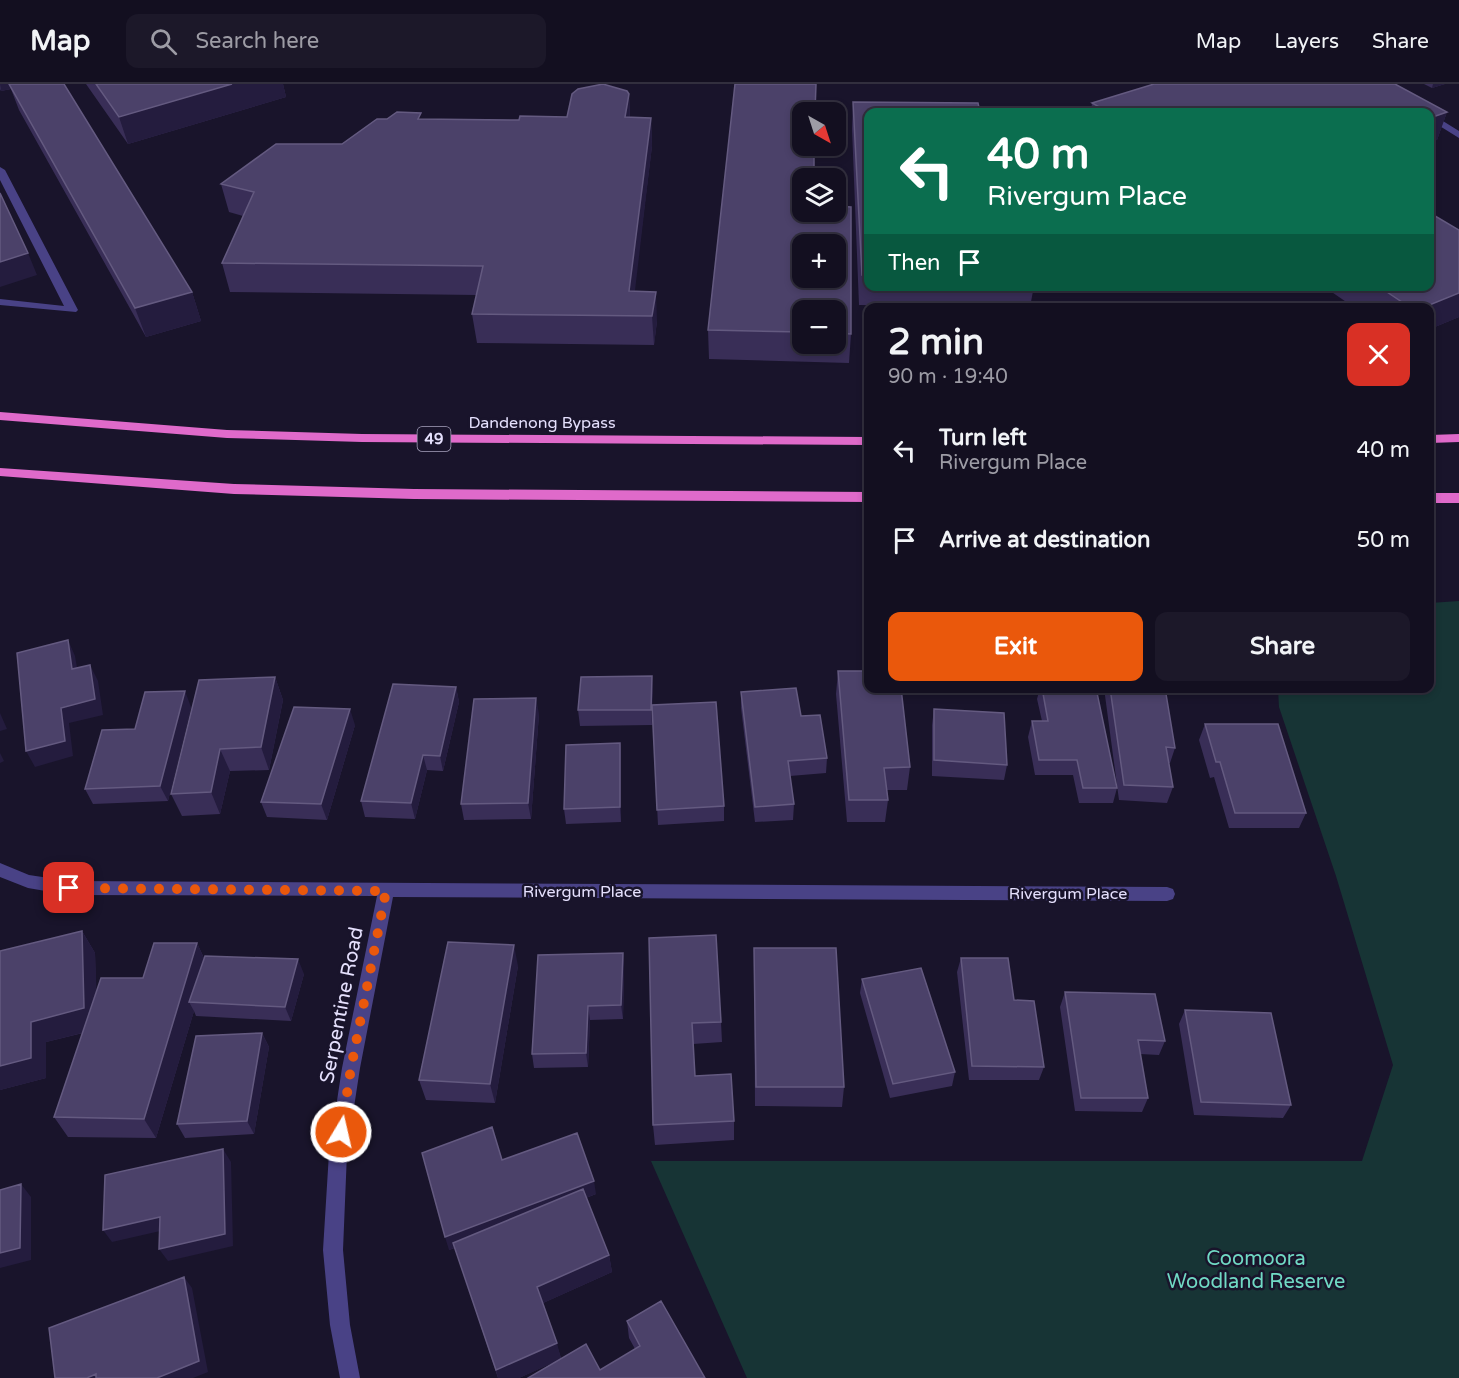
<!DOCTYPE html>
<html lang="en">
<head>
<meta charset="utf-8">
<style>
  body { margin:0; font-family:"Varela Round",sans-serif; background:#1c1829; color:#f1f3f6; height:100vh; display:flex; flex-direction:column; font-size:22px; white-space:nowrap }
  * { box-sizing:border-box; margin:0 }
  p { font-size:20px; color:#9d9ca5 }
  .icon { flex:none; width:33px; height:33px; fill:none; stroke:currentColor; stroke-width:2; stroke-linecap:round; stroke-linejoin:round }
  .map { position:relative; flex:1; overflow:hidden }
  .details { position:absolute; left:864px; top:219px; width:570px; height:390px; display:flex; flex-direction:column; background:#130f20; border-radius:12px; box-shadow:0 3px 9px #0003,0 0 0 2px #322f3e }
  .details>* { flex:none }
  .hud { position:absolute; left:864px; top:24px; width:570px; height:183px; border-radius:12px; box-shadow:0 3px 9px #0003,0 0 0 2px #322f3e; background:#0b6e4f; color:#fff; overflow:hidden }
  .needle { width:39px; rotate:141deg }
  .fabs { position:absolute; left:792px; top:18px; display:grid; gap:12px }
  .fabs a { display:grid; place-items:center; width:54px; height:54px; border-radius:12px; background:#130f20; box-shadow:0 3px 9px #0003,0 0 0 2px #322f3e; font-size:30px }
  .pin { position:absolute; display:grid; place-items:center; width:51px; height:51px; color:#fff; margin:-26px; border-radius:12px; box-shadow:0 3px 9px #0006 }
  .me { position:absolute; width:66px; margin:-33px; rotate:9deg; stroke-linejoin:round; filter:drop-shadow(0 0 4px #0008) }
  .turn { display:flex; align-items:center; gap:21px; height:126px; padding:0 24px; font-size:27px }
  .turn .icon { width:78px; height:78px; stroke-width:2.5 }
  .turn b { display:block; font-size:42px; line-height:51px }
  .then { display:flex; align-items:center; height:57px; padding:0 24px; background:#0003; gap:12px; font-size:22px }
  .round { display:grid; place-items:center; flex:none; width:63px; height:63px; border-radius:12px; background:#1c1829 }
  .overview { display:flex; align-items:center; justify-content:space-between; height:102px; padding:0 24px }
  h1 { font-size:36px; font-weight:800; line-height:45px }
  .cta { display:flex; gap:12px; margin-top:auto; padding:12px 24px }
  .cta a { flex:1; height:69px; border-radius:12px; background:#ea580c; color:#fff; font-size:24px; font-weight:800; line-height:69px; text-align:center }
  .cta a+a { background:#1c1829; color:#f1f3f6 }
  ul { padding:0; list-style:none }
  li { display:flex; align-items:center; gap:18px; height:90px; padding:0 24px }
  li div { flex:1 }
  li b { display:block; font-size:22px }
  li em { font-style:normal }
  header { display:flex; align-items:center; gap:36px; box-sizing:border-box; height:84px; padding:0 30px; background:#130f20; border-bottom:2px solid #322f3e }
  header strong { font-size:28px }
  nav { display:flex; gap:33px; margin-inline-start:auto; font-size:21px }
  .search { width:420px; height:54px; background:#1c1829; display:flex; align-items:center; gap:15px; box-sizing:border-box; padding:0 21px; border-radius:12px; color:#9d9ca5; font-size:22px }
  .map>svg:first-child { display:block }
</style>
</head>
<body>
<header>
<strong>Map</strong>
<div class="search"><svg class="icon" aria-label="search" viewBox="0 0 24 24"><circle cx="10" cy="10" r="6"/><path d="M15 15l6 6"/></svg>Search here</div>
<nav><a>Map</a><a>Layers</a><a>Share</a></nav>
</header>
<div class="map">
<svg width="1459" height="1294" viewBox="0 0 1459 1294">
  <rect width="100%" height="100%" fill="#19142b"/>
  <!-- green -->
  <path fill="#173435" d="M1459,517V1294H747L651,1077H1362L1393,981L1336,792L1279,623L1278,605L1430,604V519Z"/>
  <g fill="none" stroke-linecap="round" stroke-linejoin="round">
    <!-- service -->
    <path fill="#494286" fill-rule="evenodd" d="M0,83L5,86L78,226L76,228L0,221V215L64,222L0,96Z"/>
    <!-- minor -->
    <path fill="#494286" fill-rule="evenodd" d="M1430,29L1459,47V54L1430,36Z
      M0,779L29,791L69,797L1167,803L1173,805L1175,810L1173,815L1167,817L393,813L360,984L347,1069L343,1166L350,1241L360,1294H340L330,1241L323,1166L329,1069L342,984L377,812L69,811L28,804L0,793Z"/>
    <!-- trunk -->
    <path fill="#df6aca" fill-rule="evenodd" d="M0,328L227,346L362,350L868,353V361L362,358L227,354L0,336Z
      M1459,350V358L1430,359V351Z
      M0,384L234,400L414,405L868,408V418L414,415L234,410L0,392Z
      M1430,409H1459V419H1430Z"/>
  </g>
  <!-- wall -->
  <path fill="#392e57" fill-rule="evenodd" d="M0,0H64L192,208L201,237L146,253L19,26L11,5L1,7L0,5Z
    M86,0H283L286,13L128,60Z
    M1424,0H1445L1432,4Z
    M629,10L630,34H651L652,62L634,207L657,237L654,261L477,259L472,230L477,211L230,208L222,179L243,132L229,128L221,100L422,35L519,36L567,33Z
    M853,18L868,28V202H1034L1030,223L859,221L852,45Z
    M1092,19L1447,28L1437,56L1430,28H1091Z
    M802,94L851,250L849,279L709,275L708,246ZM802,226H836V260H802Z
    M1459,146V233L1430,245V224H1355L1323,202H1430Z
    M838,587L910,683L907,706H887L888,716L885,738H847L836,610Z
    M652,592V621L724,722V737L658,741L652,622V641L580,642L578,626Z
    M275,593L283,616L269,686L230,687L220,730L182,732L171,710Z
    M456,603L459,618L443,687L427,686L415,735L365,733L361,717Z
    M1040,604H1096L1117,704L1113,719H1079L1073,691H1035L1028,653L1032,637H1042L1037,615Z
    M1104,604H1165L1175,664L1170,679H1169L1173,703L1167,719L1119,716Z
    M741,608L801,632L827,674L826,689L790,692L794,720L793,736L755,738L741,624Z
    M191,623L168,717L93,720L85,705L135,645Z
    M934,625L1007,681L1004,696L932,692V641Z
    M539,630L531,735L464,736L461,720Z
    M1205,640L1306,729L1299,744H1229L1214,693L1210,694L1199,656Z
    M355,641L327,736L267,733L261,718Z
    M620,659L621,675V738L566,740L564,725Z
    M82,847L95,869L96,909L143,894L197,859L204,874L304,890L291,937L196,932L194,927L156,1054L68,1053L54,1033L83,949L46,958V994L0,1006Z
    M649,854L721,938L722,958L693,960L695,992L734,1037V1056L655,1061L653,1041Z
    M754,864L844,1003L842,1023L755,1022Z
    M623,869L624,883L623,935L590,936L588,983L534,984L532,970Z
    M961,874L1014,916L1044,983L1039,996H969L957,888Z
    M518,882L495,1019L426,1016L419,996Z
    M862,895L955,988L952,1002L890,1014L860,909Z
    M1065,908L1165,957L1159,971L1140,970L1148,1014L1142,1028L1075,1027L1060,923Z
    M1185,926L1291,1021L1283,1034L1194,1031L1179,940Z
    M262,949L269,963L254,1050L185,1054L177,1040Z
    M502,1076L596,1110L586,1114L609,1171L612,1188L543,1219L561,1274L600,1286L635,1265L629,1254L627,1237L705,1294H528L556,1277L519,1294H498L455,1164L449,1166Z"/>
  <!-- shaded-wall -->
  <path fill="#241c3e" d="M0,0H9L11,5L1,7Z
    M232,0H283L286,13L128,60L119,33Z
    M1433,0H1445L1432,4Z
    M629,10L630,38L625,33Z
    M1447,28L1437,56L1430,58V34Z
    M651,34L652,62L632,232L629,207Z
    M28,169L37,191L0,203V178Z
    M192,208L201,237L146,253L135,224Z
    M656,208L657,237L654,261L652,232Z
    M1459,209V233L1430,245V224H1422Z
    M68,556L75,572L80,601L72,585Z
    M90,581L98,597L103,631L69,639L73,672L35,683L26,667L61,624Z
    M652,592L653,608L652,641L651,626Z
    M275,593L283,616L269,686L261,663Z
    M456,603L459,618L443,687L440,672Z
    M185,607L191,623L168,717L160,702Z
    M536,614L539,630L531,735L528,719Z
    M350,625L355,641L327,736L321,720Z
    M0,629L7,645L0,647Z
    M620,659L621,675V738L620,723Z
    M220,665L230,687L220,730L211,708Z
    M0,669L4,677L0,679Z
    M423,671L427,686L415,735L411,719Z
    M82,847L95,869L98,945L46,958V994L0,1006V982L31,938Z
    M197,859L207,881L189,918L194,927L156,1054L144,1035Z
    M514,861L518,882L495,1019L490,1000Z
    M623,869L624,883L623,935L621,921Z
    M298,875L304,890L291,937L285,923Z
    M588,922L590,936L588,983L586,969Z
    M262,949L269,963L254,1050L247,1037Z
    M223,1065L231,1078L233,1162L168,1177L159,1165Z
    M594,1097L596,1110L449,1166L445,1153Z
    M21,1100L31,1113V1176L0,1184V1169Z
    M160,1133L169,1145L112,1158L103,1146Z
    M609,1171L612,1188L541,1220L537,1203Z
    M184,1193L192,1204L208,1288L193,1294H157Z
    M557,1259L561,1275L519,1294H498L496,1286Z
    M96,1290L99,1294H87Z"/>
  <!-- building -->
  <path fill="#4b4169" stroke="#645a80" stroke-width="1.5" fill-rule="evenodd" d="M9,0H64L192,208L135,224Z
    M96,0H232L119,33Z
    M603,0L627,7L629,10L625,33L651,34L629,207L656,208L652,232L472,230L483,182L222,179L254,108L221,100L276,60H342L377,35H387L397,28L421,29L418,35L519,36L520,32L567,33L572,10L578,5Z
    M735,0H816L815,28H802V62H814V94H802V128H836V122L851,123V250L836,249V226H802V248L708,246ZM802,160H836V194H802Z
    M1154,0H1395L1447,28L1430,34V28H1108L1092,19Z
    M853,18L978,19L980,28H868V192L862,191Z
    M0,109L28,169L0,178Z
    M1430,129L1459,146V209L1422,224H1411L1378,202H1430Z
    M68,556L72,585L90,581L95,615L61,624L65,657L26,667L17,569Z
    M838,587H868V604H901L910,683L884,684L888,716H849Z
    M652,592L651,626H578L581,593Z
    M275,593L261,663L220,665L211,708L171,710L199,596Z
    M393,600L456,603L440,672L423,671L411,719L361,717Z
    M796,604L801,632L820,631L827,674L788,677L794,720L755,723L741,608Z
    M1042,604H1096L1117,704H1083L1077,676H1039L1032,637H1048Z
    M1110,604H1165L1175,664L1166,663L1173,703L1124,701Z
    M185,607L160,702L85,705L102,646L135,645L145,608Z
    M536,614L528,719L461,720L474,615Z
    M716,618L724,722L657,726L652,621Z
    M294,623L350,625L321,720L261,718Z
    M934,625L1004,629L1007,681L934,676Z
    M1205,640H1278L1306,729H1235L1220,678H1216Z
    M620,659V723L564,725L566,661Z
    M82,847L84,924L31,938V974L0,982V867Z
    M716,851L721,938L692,939L695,992L731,990L734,1037L653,1041L649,854Z
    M448,858L514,861L490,1000L419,996Z
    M154,859H197L144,1035L54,1033L101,894H143Z
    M754,864H836L844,1003H756Z
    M623,869L621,921L588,922L586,969L532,970L538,871Z
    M205,872L298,875L285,923L189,918Z
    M961,874H1008L1014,916L1034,917L1044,983L972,982Z
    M921,884L955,988L893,1000L862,895Z
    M1065,908L1155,910L1165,957L1138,956L1148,1014H1081Z
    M1185,926L1271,929L1291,1021L1201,1018Z
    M262,949L247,1037L177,1040L196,952Z
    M492,1043L502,1076L577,1049L594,1097L445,1153L422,1069Z
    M223,1065L225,1150L159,1165L160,1133L103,1146L105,1091Z
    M21,1100L20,1164L0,1169V1106Z
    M583,1105L609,1171L537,1203L557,1259L496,1286L453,1159Z
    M184,1193L199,1277L157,1294H96V1290L87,1294H55L49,1244Z
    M661,1217L705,1294H528L586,1260L600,1286L640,1262L627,1237Z"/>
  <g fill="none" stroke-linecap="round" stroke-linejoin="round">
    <!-- route -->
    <path stroke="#ea580c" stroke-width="10" stroke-dasharray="0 18" d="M69,804L386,807L351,984L341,1048"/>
  </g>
  <g text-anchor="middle" stroke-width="5" stroke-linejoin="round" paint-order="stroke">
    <!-- shield labels -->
    <rect fill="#19142b" stroke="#a8a3be" stroke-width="1.5" x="417.5" y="343" width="33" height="24" rx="4.5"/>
    <g font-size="15" font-weight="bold" fill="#e5e0fd">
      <text x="434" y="360">49</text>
    </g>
    <!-- street labels -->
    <g font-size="16" fill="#e5e0fd" stroke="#19142b">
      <text x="542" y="344">Dandenong Bypass</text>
      <text x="582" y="813">Rivergum Place</text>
      <text x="1068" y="815">Rivergum Place</text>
    </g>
    <!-- near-street labels -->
    <g font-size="20" fill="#e5e0fd" stroke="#19142b">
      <text transform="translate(341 921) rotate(-79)" y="7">Serpentine Road</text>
    </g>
    <!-- near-park labels -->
    <g font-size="20" fill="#70d9c4" stroke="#19142b">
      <text x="1256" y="1181">Coomoora<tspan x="1256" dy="23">Woodland Reserve</tspan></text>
    </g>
  </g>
</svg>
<div class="fabs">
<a><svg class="needle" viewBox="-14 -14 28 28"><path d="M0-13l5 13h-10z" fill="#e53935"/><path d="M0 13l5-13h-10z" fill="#9d9ca5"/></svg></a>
<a><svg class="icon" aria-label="layers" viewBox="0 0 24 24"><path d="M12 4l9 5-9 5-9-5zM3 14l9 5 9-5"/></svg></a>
<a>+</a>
<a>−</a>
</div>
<div class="pin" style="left:69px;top:804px;background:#d93025"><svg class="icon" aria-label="arrive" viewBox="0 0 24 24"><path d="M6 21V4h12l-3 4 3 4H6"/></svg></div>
<svg class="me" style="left:341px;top:1048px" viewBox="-20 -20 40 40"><circle r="17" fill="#ea580c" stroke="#fff" stroke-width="3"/><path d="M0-11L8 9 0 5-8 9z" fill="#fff"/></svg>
<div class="hud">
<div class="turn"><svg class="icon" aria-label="left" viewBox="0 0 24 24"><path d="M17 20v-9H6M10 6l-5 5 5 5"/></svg><div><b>40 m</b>Rivergum Place</div></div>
<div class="then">Then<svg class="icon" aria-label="arrive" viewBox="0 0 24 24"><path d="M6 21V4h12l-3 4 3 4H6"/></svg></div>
</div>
<section class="details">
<div class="overview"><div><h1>2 min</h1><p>90 m · 19:40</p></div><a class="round" style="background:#d93025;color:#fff"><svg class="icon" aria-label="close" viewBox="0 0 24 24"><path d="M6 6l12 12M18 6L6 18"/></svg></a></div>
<ul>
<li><svg class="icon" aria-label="left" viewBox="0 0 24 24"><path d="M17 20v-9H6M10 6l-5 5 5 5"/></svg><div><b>Turn left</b><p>Rivergum Place</p></div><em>40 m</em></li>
<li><svg class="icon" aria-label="arrive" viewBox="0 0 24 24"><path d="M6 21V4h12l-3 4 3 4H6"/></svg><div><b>Arrive at destination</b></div><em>50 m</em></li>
</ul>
<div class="cta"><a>Exit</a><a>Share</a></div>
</section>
</div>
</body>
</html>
